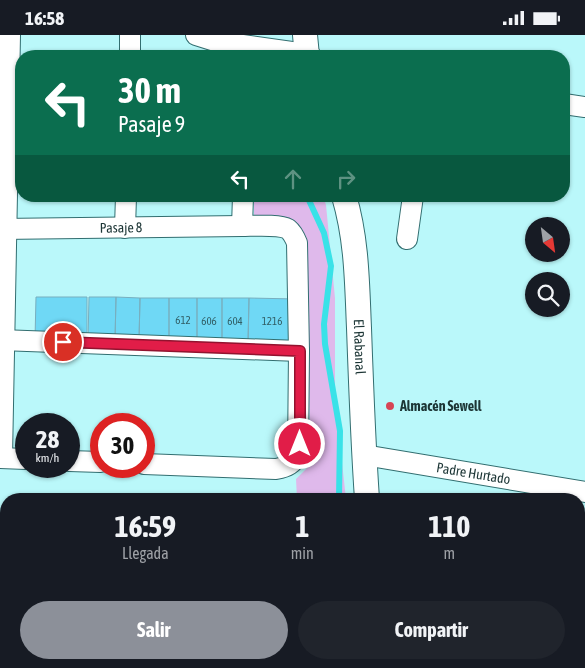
<!DOCTYPE html>
<html lang="es">
<head>
<meta charset="utf-8">
<style>
  body { margin:0; font-family:"Asap Condensed",sans-serif; background:#20242c; color:#f1f3f6; height:100vh; display:flex; flex-direction:column; font-size:19px; white-space:nowrap }
  * { box-sizing:border-box; margin:0 }
  p { font-size:16px; color:#9ea1a6 }
  .icon { flex:none; width:28px; height:28px; fill:none; stroke:currentColor; stroke-width:2; stroke-linecap:round; stroke-linejoin:round }
  .map { position:relative; flex:1; overflow:hidden }
  .sheet { position:absolute; left:0px; top:458px; width:585px; height:176px; display:flex; flex-direction:column; background:#171b24; border-radius:20px 20px 0 0; box-shadow:0 1px 4px #0004 }
  .sheet>* { flex:none }
  .top-card { position:absolute; left:15px; top:15px; width:555px; height:152px; border-radius:20px; box-shadow:0 1px 4px #0004; background:#0b6e4f; color:#fff; overflow:hidden }
  .needle { width:32px; rotate:151deg }
  .fabs { position:absolute; left:525px; top:182px; display:grid; gap:10px }
  .fabs a { display:grid; place-items:center; width:45px; height:45px; border-radius:50%; background:#171b24; box-shadow:0 1px 4px #0004; font-size:25px }
  .speed { position:absolute; left:15px; top:378px; display:flex; gap:10px; font-size:25px; font-weight:700; text-align:center }
  .speed>* { display:grid; place-content:center; width:65px; height:65px; border-radius:50%; background:#171b24; box-shadow:0 1px 4px #0004; line-height:1 }
  .speed small { font-size:12px; font-weight:400 }
  .speed .limit { border:8px solid #d22; background:#fff; color:#111 }
  .pin { position:absolute; display:grid; place-items:center; width:42px; height:42px; color:#fff; margin:-21px; border:2px solid #fff; border-radius:50%; box-shadow:0 1px 5px #0007 }
  .me { position:absolute; width:55px; margin:-28px; rotate:0deg; stroke-linejoin:round; filter:drop-shadow(0 0 4px #0008) }
  .turn { display:flex; align-items:center; gap:18px; height:105px; padding:0 20px; font-size:22px }
  .turn .icon { width:65px; height:65px; stroke-width:2.5 }
  .turn b { display:block; font-size:35px; line-height:42px }
  .lanes { display:flex; align-items:center; height:48px; padding:0 20px; background:#0003; justify-content:center; gap:25px; direction:ltr }
  .lanes .off { opacity:.35 }
  .eta { display:flex; justify-content:space-evenly; align-items:center; height:85px; text-align:center }
  .eta b { font-size:30px; font-weight:700; line-height:35px }
  .cta { display:flex; gap:10px; margin-top:auto; padding:10px 20px }
  .cta a { flex:1; height:58px; border-radius:30px; background:#8c9099; color:#fff; font-size:20px; font-weight:700; line-height:58px; text-align:center }
  .cta a+a { background:#20242c; color:#f1f3f6 }
  .status { display:flex; justify-content:space-between; align-items:center; height:35px; padding:0 25px; background:#171b24; direction:ltr }
  .status svg { height:14px; fill:currentColor }
  .map>svg:first-child { display:block }
</style>
</head>
<body>
<div class="status"><b>16:58</b><svg viewBox="0 0 49 12"><path d="M0 12V9h3v3zM5 12V6h3v6zM10 12V3h3v9zM15 12V0h3v12zM26 1h20v11H26zM47 4h2v5h-2z"/></svg></div>
<div class="map">
<svg width="585" height="633" viewBox="0 0 585 633">
  <rect width="100%" height="100%" fill="#baf8fa"/>
  <!-- green -->
  <path fill="#dfb9eb" d="M254,161H323L326,170L335,263V364L346,464H297L296,444L308,432L310,411L307,209L254,185Z"/>
  <g fill="none" stroke-linecap="round" stroke-linejoin="round">
    <!-- stream -->
    <path stroke="#39e2e8" stroke-width="6" d="M307,161L324,198L331,231L324,289L325,309L340,396L339,464
      M319,628V633"/>
  </g>
  <!-- building -->
  <path fill="#6fd8f5" stroke="#78afbf" d="M36,262H87V305L35,304Z
    M89,262H116L115,306L88,305Z
    M116,262L140,263L139,306H115Z
    M140,263H169V307L139,306Z
    M169,263H197V308L169,307Z
    M197,263H222V308H197Z
    M222,263H249L248,309L222,308Z
    M249,263L296,264L295,309H248Z"/>
  <g fill="none" stroke-linecap="round" stroke-linejoin="round">
    <defs>
      <g id="minor">
        <path d="M196,0L215,6L306,19L311,21"/>
        <path d="M130,21V0"/>
        <path d="M564,69L585,72"/>
        <path d="M125,193L126,161"/>
        <path id="s1" d="M0,194L242,191"/>
        <path d="M407,204L413,161"/>
        <path d="M0,305L299,316"/>
        <path id="s2" d="M364,420L585,457"/>
        <path d="M0,423L26,424"/>
        <path d="M2,423L10,0"/>
        <path d="M69,426L101,427"/>
        <path d="M144,429L276,434C287,432 293,429 298,419L299,316L297,208C295,203 293,198 288,194C279,189 253,191 242,191L243,161"/>
        <path d="M0,549L6,550"/>
        <path d="M0,579L6,580"/>
        <path d="M246,628V633"/>
      </g>
      <g id="tertiary">
        <path d="M305,0L307,21"/>
        <path id="s3" d="M344,161C357,205 357,248 359,293C361,350 363,407 367,464"/>
        <path d="M399,628L401,633"/>
      </g>
    </defs>
    <!-- minor casing -->
    <use href="#minor" stroke="#326e70" stroke-width="22"/>
    <!-- tertiary casing -->
    <use href="#tertiary" stroke="#326e70" stroke-width="26"/>
    <!-- minor -->
    <use href="#minor" stroke="#fff" stroke-width="20"/>
    <!-- tertiary -->
    <use href="#tertiary" stroke="#fff" stroke-width="24"/>
  </g>
  <g fill="none" stroke-linecap="round" stroke-linejoin="round">
    <defs>
      <path id="route" d="M63,307L300,316V409"/>
    </defs>
    <!-- route casing -->
    <use href="#route" stroke="#92132f" stroke-width="12"/>
    <!-- route -->
    <use href="#route" stroke="#e11d48" stroke-width="9"/>
  </g>
  <!-- markers -->
  <circle fill="#d64555" stroke="#baf8fa" stroke-width="2" cx="390" cy="371" r="5"/>
  <g text-anchor="middle" stroke-width="5" stroke-linejoin="round" paint-order="stroke">
    <!-- number labels -->
    <g font-size="11" fill="#315e65">
      <text x="183" y="289">612</text>
      <text x="209" y="290">606</text>
      <text x="235" y="290">604</text>
      <text x="272" y="290">1216</text>
    </g>
    <!-- street labels -->
    <g font-size="14" fill="#1c3535" stroke="#baf8fa">
      <text dy="5" stroke="none"><textPath href="#s1" startOffset="121">Pasaje 8</textPath></text>
      <text dy="5" stroke="none"><textPath href="#s3" startOffset="152">El Rabanal</textPath></text>
      <text dy="5" stroke="none"><textPath href="#s2" startOffset="111">Padre Hurtado</textPath></text>
    </g>
    <!-- poi labels -->
    <g font-size="14" font-weight="bold" fill="#1c3535" stroke="#baf8fa" text-anchor="start">
      <text x="400" y="376">Almacén Sewell</text>
    </g>
  </g>
</svg>
<div class="fabs">
<a><svg class="needle" viewBox="-14 -14 28 28"><path d="M0-13l5 13h-10z" fill="#e53935"/><path d="M0 13l5-13h-10z" fill="#9ea1a6"/></svg></a>
<a><svg class="icon" aria-label="search" viewBox="0 0 24 24"><circle cx="10" cy="10" r="6"/><path d="M15 15l6 6"/></svg></a>
</div>
<div class="speed"><div>28<small>km/h</small></div><div class="limit">30</div></div>
<div class="pin" style="left:63px;top:307px;background:#d93025"><svg class="icon" aria-label="arrive" viewBox="0 0 24 24"><path d="M6 21V4h12l-3 4 3 4H6"/></svg></div>
<svg class="me" style="left:300px;top:409px" viewBox="-20 -20 40 40"><circle r="17" fill="#e11d48" stroke="#fff" stroke-width="3"/><path d="M0-11L8 9 0 5-8 9z" fill="#fff"/></svg>
<div class="top-card">
<div class="turn"><svg class="icon" aria-label="left" viewBox="0 0 24 24"><path d="M17 20v-9H6M10 6l-5 5 5 5"/></svg><div><b>30 m</b>Pasaje 9</div></div>
<div class="lanes"><svg class="icon" aria-label="left" viewBox="0 0 24 24"><path d="M17 20v-9H6M10 6l-5 5 5 5"/></svg><svg class="icon off" aria-label="ahead" viewBox="0 0 24 24"><path d="M12 20V5M6 11l6-6 6 6"/></svg><svg class="icon off" aria-label="right" viewBox="0 0 24 24"><path d="M7 20v-9h11M14 6l5 5-5 5"/></svg></div>
</div>
<section class="sheet">
<div class="eta">
<div><b>16:59</b><p>Llegada</p></div>
<div><b>1</b><p>min</p></div>
<div><b>110</b><p>m</p></div>
</div>
<div class="cta"><a>Salir</a><a>Compartir</a></div>
</section>
</div>
</body>
</html>
